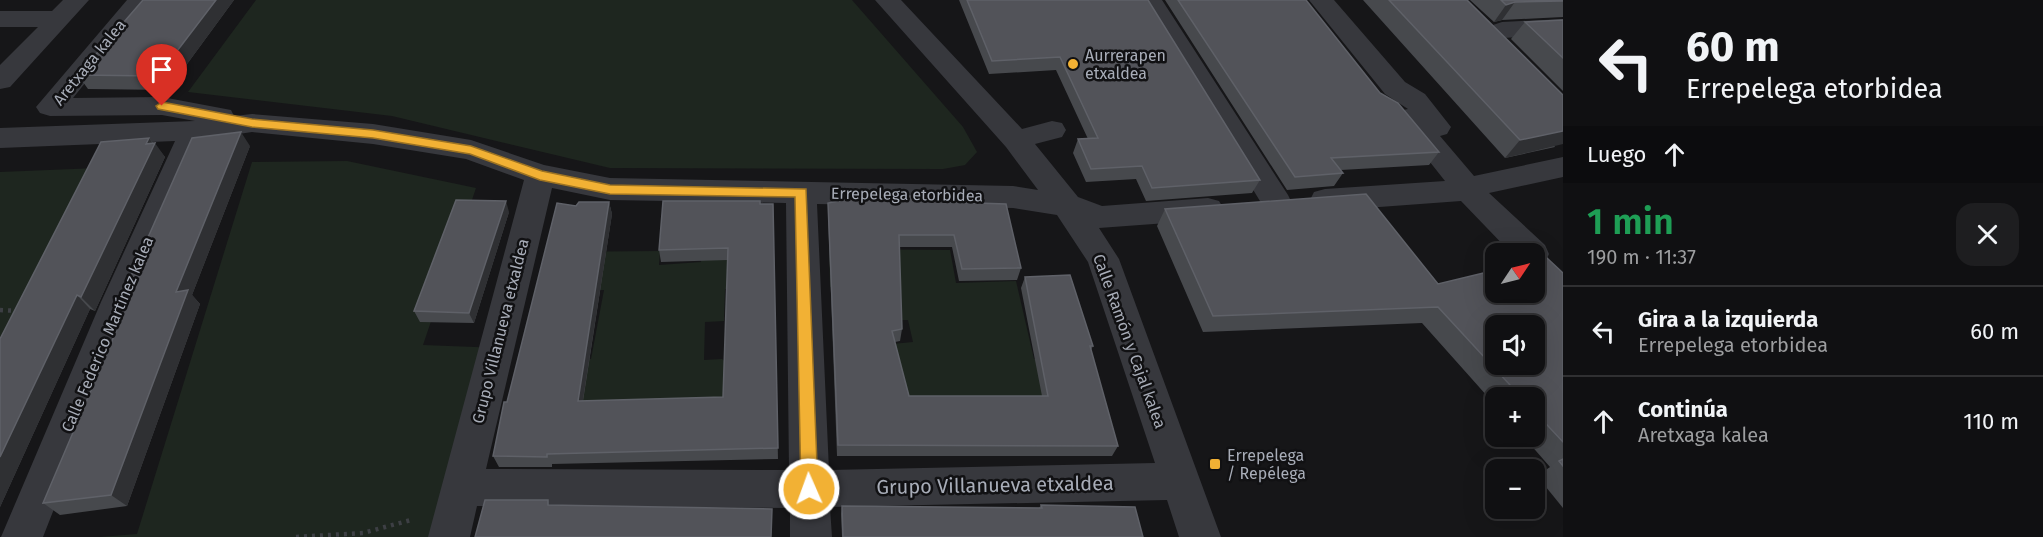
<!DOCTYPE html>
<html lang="es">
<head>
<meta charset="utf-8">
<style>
  body { margin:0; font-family:"Fira Sans",sans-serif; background:#1e1e20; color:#f1f3f6; height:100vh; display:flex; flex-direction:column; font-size:22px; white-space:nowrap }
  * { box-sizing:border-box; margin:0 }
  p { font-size:20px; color:#9c9d9f }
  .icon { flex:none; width:33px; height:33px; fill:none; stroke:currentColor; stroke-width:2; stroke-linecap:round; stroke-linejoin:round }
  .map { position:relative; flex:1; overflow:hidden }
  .drawer { display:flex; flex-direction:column; background:#101012; width:480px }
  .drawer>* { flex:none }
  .guide { background:#101012; color:#f1f3f6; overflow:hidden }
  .needle { width:39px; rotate:55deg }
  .fabs { position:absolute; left:1485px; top:243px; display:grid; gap:12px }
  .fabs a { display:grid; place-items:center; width:60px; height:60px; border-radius:12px; background:#101012; box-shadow:0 6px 24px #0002,0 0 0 2px #303032; font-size:30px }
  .pin { position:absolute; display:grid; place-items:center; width:51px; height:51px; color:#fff; margin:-62px -26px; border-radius:50% 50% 50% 0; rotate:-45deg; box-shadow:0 0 6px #0007 }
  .pin .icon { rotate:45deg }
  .me { position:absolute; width:66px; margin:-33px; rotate:358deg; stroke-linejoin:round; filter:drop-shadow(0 0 4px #0008) }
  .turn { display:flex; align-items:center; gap:21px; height:126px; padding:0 24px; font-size:27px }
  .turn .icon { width:78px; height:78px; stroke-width:2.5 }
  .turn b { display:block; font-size:42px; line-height:51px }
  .then { display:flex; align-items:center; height:57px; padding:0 24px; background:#0003; gap:12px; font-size:22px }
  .round { display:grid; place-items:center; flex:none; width:63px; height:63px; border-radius:18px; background:#1e1e20 }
  .headline { display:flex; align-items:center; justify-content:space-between; height:102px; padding:0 24px }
  h1 { font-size:36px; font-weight:600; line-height:45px; color:#1e9e55 }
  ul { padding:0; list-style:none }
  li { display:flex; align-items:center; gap:18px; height:90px; padding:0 24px; border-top:2px solid #303032 }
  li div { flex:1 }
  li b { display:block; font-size:22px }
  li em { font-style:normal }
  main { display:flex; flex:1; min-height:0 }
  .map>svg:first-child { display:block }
</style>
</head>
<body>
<main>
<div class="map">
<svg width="1563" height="537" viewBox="0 0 1563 537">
  <rect width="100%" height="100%" fill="#161618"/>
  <!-- green -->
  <path fill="#1e261f" d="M256,0H852L963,127L977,152L965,165L943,169L610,168L392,116L188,92Z
    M347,161L476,188L423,345L501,348L460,537H99L137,534L252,162Z
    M98,168L0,378V172Z
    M829,249L950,250L956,283L1016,281L1034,359H1082L1095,406L836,404L892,344L913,342L908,320H901V289L830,287Z
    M660,251L659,265L701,262L702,251H773V288L725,289L724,321L705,322L704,360L722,359L728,364L742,397L513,409L574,360L591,359L604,290H541L552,252Z"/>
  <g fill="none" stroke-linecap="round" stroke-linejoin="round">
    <!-- path -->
    <path stroke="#3d3f44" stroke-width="4.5" stroke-dasharray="3 5" stroke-linecap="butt" d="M0,310L20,311
      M296,537L363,533L411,520"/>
    <!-- minor -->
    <path fill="#37383d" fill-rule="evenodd" d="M63,0H89L10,87L0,89V65L38,27H0V11H52Z
      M127,0H152L73,98L162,97L231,110L234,116L252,114L373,124L471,140L544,165L610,178L1013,186L1038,190L1006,147L875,0H901L1022,129L1052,121L1062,123L1066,130L1062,137L1035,144L1078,197L1102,206L1208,198L1219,201L1224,209L1219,217L1208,220L1099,228L1119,259L1221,537H1179L1167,500L830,507L832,537H790V508L477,506L470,537H428L524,180L466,159L373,144L252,132L205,139L135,302L43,537H1L101,302L175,141L0,148V128L195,121L162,115L50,116L40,113L36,107ZM552,188L610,200L786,203L789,470L486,469ZM817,204L1013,208L1057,215L1088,262L1155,463L829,470Z
      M1138,0H1162L1288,195L1292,203L1288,211L1277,214L1266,211Z
      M1309,0H1334L1405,82L1425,94L1451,127L1447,134L1440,136L1474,176L1563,157V177L1489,193L1545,245L1549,254L1545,263L1534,266V254H1512L1461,201L1325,211L1314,208L1310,200L1314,192L1325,189L1445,181L1395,118L1399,111L1408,109L1385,94Z
      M1563,19V35L1502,38L1493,35L1489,30L1493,25L1502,22Z"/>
  </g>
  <!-- wall -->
  <path fill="#47494d" d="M143,0H234L168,90L88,89L78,75Z
    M959,0H1148L1260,180L1252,193L1146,201L1136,179L1086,182L1073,153L1078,139H1088L1056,70L989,74Z
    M1165,0H1306L1380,93L1439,152L1429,165L1341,170L1343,173L1334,186L1287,190Z
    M1363,0H1467L1555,147L1505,158Z
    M1470,0H1563V17L1502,20L1494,22Z
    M1563,20V91L1511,39L1525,22Z
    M149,138L165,157L95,311L90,309L0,507V339Z
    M250,146L192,295L200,304L127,506L60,515L43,503L122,319L115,312Z
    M609,202L612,214L583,401L723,397L728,260L661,262L659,250L760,204H773L778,459L552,464V467H499L493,456L507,402L576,206Z
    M946,202L1021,268L1017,280L959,281L952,247H899L902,329L900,341L895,342L909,396H1042L1021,288L1025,277L1093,346L1091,350L1118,446L1112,456H837L828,215V203Z
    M1165,209L1438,284L1563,273V508L1537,476L1550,467L1523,436H1534V398H1496V406L1422,323L1203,332L1157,226Z
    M509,212L474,323L420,322L414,311Z
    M1041,505L1143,537H842L841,514L842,506L1039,508Z"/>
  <!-- shaded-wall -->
  <path fill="#2f3033" d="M216,0H234L168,90L158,76Z
    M1515,2L1502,20L1494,22L1506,5Z
    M1563,131V144L1505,158L1520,140Z
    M241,132L250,146L192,295L200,304L127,506L111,495L176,292Z
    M149,138L154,145L155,143L165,157L95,311L81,297Z
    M506,201L509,212L474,323L469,313Z
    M609,202L612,214L581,412L578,401Z
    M77,295L90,309L0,507V457Z"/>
  <!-- building -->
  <path fill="#525359" stroke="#5f6168" stroke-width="1.5" fill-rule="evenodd" d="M143,0H216L158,76L78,75Z
    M967,0H1148L1260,180L1152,188L1142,166L1091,169L1078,139L1098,138L1060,57L992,61Z
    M1178,0H1306L1380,93L1398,103L1439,152L1331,158L1343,173L1295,177Z
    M1389,0H1467L1563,95V131L1520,140Z
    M1501,0H1563V1L1515,2L1506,5Z
    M1563,20V58L1525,22Z
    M241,132L176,292L188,290L111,495L43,503L123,315L115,312L192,138Z
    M149,138L146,144L155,143L81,297L77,295L0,457V339L101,142Z
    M1366,194L1438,284L1496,270V292H1534V261L1547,258L1563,273V442L1534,411V398H1522L1438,307L1213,316L1165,209ZM1496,326H1534V364H1496Z
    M871,195L946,197V202L1006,204L1021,268L962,269L954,235H899L902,329L892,331L909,396H1048L1025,277L1070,275L1093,346H1090L1118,446L838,445L828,203Z
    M456,200L506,201L469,313L414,311Z
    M663,201H760V204H773L778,448L547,454V457L493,456L504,402H507L557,203L576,206L579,202H609L578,401L723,397L728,248L659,250Z
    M1563,459V466L1559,461Z
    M485,500H548V505L772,509L771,537H475Z
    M1041,505L1135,507L1143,537H843L842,506L1042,508Z"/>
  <!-- route -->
  <path fill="#f2b134" stroke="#9d7322" stroke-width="1.5" d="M162,102L252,119L373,130L471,146L542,171L610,185L806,189L818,489L815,495L809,497L804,495L801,489L795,197L610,194L540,180L470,154L373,138L252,127L158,109L156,106Z"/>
  <!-- markers -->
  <g fill="#f2b134" stroke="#111113" stroke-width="2">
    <circle cx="1073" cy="64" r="6"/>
    <rect x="1209" y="458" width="12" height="12" rx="3"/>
  </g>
  <g text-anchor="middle" stroke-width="5" stroke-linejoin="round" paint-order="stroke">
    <!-- poi labels -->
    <g font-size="16" fill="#a8adb8" stroke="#111113" text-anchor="start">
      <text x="1085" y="61">Aurrerapen<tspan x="1085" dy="18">etxaldea</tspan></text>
      <text x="1227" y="461">Errepelega<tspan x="1227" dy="18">/ Repélega</tspan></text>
    </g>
    <!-- street labels -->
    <g font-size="16" fill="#a8adb8" stroke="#111113">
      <text transform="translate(89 62) rotate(-51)" y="6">Aretxaga kalea</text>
      <text transform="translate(907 194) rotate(1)" y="6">Errepelega etorbidea</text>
      <text transform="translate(500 331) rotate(-76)" y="6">Grupo Villanueva etxaldea</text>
      <text transform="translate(107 334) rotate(-67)" y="6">Calle Federico Martínez kalea</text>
      <text transform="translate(1130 341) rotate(70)" y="6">Calle Ramón y Cajal kalea</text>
    </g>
    <!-- near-street labels -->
    <g font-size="20" fill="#a8adb8" stroke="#111113">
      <text transform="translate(995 485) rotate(-1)" y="7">Grupo Villanueva etxaldea</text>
    </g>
  </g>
</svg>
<div class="fabs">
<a><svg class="needle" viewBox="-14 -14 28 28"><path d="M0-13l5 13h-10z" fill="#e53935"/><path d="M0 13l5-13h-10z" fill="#9c9d9f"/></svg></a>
<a><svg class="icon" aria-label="sound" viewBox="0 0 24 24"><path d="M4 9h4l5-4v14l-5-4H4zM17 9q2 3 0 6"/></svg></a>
<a>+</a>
<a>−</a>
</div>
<div class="pin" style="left:162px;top:106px;background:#d93025"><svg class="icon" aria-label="arrive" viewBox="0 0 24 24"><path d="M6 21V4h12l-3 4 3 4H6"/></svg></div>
<svg class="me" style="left:809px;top:489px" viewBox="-20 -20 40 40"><circle r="17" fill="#f2b134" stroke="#fff" stroke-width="3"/><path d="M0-11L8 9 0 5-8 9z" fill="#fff"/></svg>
</div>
<section class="drawer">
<div class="guide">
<div class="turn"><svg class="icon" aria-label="left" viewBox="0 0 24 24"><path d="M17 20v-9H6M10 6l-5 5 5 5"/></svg><div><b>60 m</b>Errepelega etorbidea</div></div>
<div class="then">Luego<svg class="icon" aria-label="ahead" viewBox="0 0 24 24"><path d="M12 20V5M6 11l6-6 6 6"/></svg></div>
</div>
<div class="headline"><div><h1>1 min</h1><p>190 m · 11:37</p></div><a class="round"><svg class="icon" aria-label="close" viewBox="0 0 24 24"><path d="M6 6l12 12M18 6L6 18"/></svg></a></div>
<ul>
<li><svg class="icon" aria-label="left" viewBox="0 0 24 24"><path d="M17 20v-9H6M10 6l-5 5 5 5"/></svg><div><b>Gira a la izquierda</b><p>Errepelega etorbidea</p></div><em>60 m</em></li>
<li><svg class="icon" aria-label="ahead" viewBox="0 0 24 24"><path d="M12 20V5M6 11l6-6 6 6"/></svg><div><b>Continúa</b><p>Aretxaga kalea</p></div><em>110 m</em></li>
</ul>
</section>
</main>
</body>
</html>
